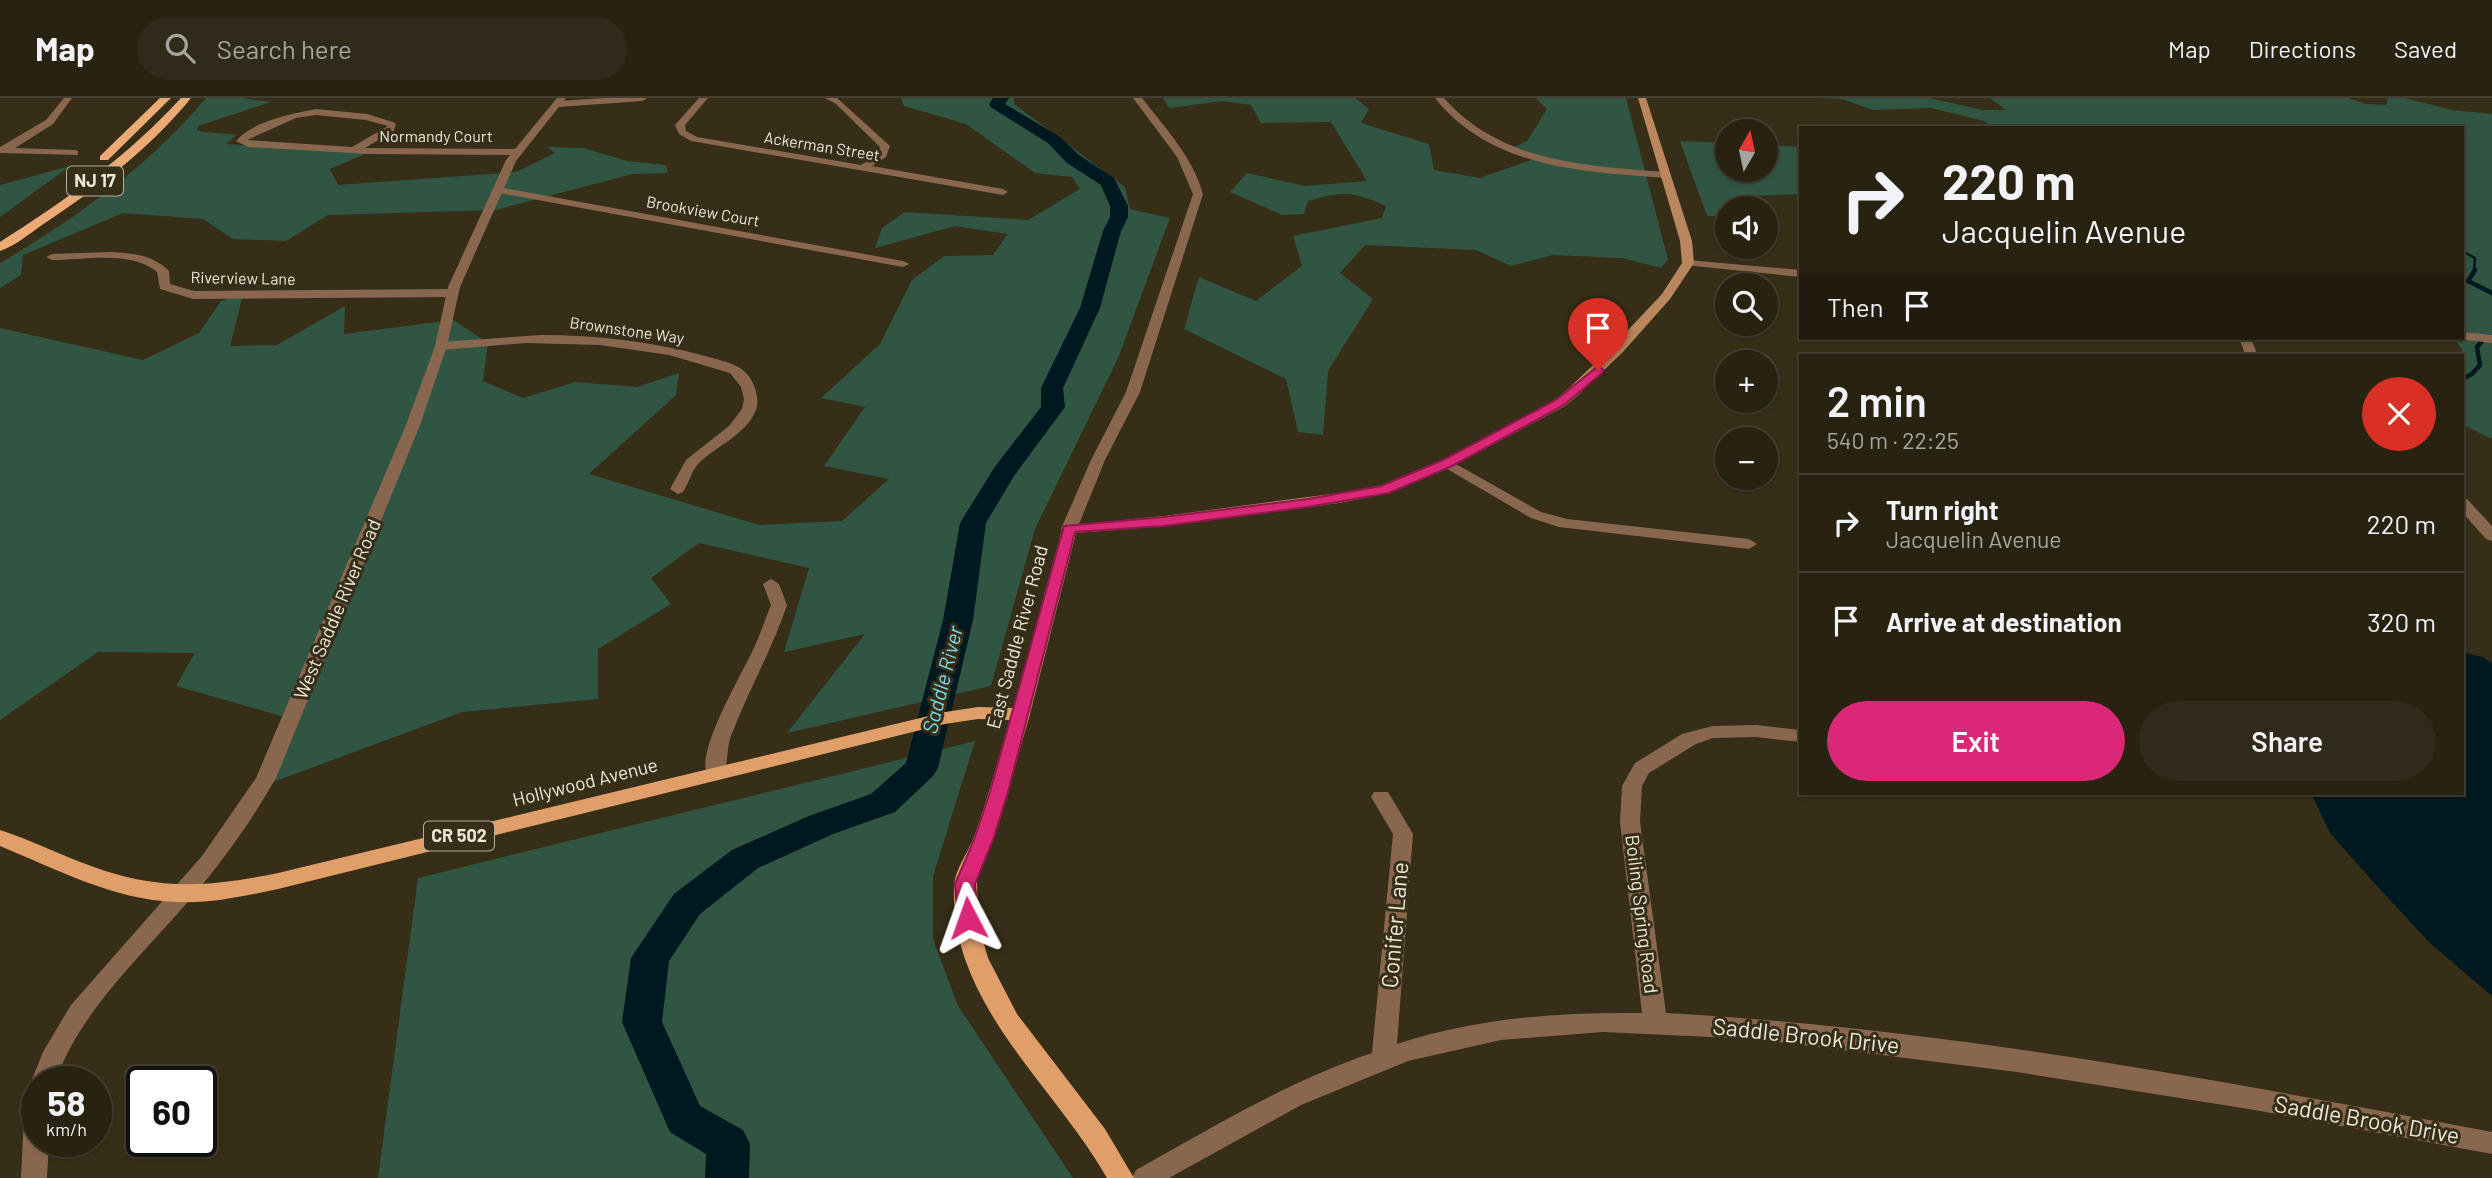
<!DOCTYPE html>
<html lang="en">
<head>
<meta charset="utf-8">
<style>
  body { margin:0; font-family:Barlow,sans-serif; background:#302a1a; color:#f1f3f6; height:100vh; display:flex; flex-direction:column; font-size:26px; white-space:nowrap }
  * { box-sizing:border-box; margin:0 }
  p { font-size:23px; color:#a5a49f }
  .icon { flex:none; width:38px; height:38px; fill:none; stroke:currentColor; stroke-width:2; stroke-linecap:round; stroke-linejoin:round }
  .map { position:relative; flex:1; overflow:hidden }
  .drawer { position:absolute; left:1799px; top:256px; width:665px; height:441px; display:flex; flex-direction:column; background:#282211; border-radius:0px; box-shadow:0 2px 5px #0004,0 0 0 2px #443f31 }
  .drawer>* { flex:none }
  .banner { position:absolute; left:1799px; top:28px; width:665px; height:214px; border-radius:0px; box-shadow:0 2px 5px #0004,0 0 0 2px #443f31; background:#282211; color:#f1f3f6; overflow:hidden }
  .needle { width:46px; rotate:9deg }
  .controls { position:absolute; left:1715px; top:21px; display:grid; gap:14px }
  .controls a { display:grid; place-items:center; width:63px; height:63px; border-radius:50%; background:#282211; box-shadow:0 2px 5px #0004,0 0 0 2px #443f31; font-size:35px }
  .speed { position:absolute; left:21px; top:968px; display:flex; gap:14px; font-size:35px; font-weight:700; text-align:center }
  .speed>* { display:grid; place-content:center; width:91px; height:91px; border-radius:50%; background:#282211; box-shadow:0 2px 5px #0004,0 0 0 2px #443f31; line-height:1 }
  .speed small { font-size:18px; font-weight:400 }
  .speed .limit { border:4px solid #111; border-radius:10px; background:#fff; color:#111 }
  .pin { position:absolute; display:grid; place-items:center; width:60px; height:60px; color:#fff; margin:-72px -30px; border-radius:50% 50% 50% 0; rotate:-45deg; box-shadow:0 0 7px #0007 }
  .pin .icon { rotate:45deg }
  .me { position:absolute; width:77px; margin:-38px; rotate:356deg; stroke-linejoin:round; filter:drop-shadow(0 0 5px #0008) }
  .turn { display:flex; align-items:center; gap:24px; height:147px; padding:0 28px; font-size:32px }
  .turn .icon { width:91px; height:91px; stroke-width:2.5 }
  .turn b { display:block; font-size:49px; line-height:60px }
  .then { display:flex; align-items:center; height:66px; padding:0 28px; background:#0003; gap:14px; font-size:26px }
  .round { display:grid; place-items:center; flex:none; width:74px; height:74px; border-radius:37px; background:#302a1a }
  .summary { display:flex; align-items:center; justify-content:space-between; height:119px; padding:0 28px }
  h1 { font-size:42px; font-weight:600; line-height:52px }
  .primary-button { display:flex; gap:14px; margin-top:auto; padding:14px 28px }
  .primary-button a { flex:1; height:80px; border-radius:42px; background:#db2777; color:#fff; font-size:28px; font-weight:600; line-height:80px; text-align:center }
  .primary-button a+a { background:#302a1a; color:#f1f3f6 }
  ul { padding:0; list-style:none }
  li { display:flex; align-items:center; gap:21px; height:98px; padding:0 28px; border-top:2px solid #443f31 }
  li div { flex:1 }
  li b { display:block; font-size:26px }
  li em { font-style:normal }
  header { display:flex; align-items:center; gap:42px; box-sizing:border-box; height:98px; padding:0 35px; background:#282211; border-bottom:2px solid #443f31 }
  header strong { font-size:33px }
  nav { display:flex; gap:38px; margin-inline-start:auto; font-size:24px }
  .search { width:490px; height:63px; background:#302a1a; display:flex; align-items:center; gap:18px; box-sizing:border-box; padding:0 24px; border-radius:38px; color:#a5a49f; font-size:26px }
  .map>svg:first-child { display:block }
</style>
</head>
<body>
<header>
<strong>Map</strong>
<div class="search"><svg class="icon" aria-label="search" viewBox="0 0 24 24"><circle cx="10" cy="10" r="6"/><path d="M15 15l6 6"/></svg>Search here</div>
<nav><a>Map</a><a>Directions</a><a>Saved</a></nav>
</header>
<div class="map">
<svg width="2492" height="1080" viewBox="0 0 2492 1080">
  <rect width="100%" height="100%" fill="#362e17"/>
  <!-- green -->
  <path fill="#305643" d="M206,0H241L271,4L198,28L197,33L237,37L226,46L367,55L330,71L338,87L516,74L555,55L547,49L584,50L627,63L666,67L668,75L632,76L496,112L328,117L286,143L233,141L203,121L123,115L23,157L21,177L0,190V165C75,121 150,67 206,0Z
    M901,0H1014V6L1125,89L1130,111L1170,120L1118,260L1035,431L991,588L787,635L865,536L784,554L809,470L699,445L651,480L671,506L598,551V601L462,614L265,687L292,621L176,588L195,555L98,554L0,622V230L143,262L199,235L221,203L243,196L230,248L277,247L345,208L344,236L453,222L488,245L483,283L523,300L575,284L637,289L679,275L676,297L589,376L759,427L842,423L889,381L824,368L865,309L821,300L880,246L912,182L944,158L993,157L1008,136L955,128L875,150L882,130L905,114L1028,122L1080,91L1072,79L1035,75L966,26L904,8Z
    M1163,0H1355L1369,11L1361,25L1429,46L1434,72L1480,80L1542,58L1515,49L1527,43L1547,11L1536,0H1626L1668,162L1661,170L1622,160L1553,157L1511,168L1476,152L1365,147L1340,175L1373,201L1328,273L1323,337L1298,334L1286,281L1184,231L1199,179L1256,203L1302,168L1293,138L1382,120L1386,108C1352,93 1344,93 1308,103L1304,116L1282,117L1230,94L1247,75L1305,88L1367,83L1331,24L1261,25L1251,7L1223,3L1169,10Z
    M1820,0H1929L1983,12H2006L1990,0H2348L2366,6L2386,7L2388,0H2404L2452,12L2492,16V341L2462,326V257H2455L2463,252L2453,240H2462V30H1994L1984,23L1931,10L1873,12L1842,1Z
    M1680,43L1727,45V72H1766V47L1801,49V99L1797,96L1751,98L1747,110H1727V118H1707Z
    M70,68L0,119V87Z
    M975,643L933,778V841L958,908L1073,1080H378L418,780Z"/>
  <!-- water -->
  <path fill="#00181f" d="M2462,554L2482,559L2492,565V898L2430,845L2377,788L2330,735L2311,695H2462Z"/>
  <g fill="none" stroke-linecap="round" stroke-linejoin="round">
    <!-- stream-far1 -->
    <path stroke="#00181f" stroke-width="2.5" d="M2462,153L2475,160L2474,173"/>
    <!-- stream -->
    <path stroke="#00181f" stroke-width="4.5" d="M2475,172L2468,183L2492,195
      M2462,281L2472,276L2480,267L2477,249L2483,242"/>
    <!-- river -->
    <path fill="#00181f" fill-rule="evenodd" d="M993,0H1009L1005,6L1060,39L1079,57L1114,80L1128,108V119L1121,133L1100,210L1063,290L1065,309L1014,378L986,425L973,522L938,670L933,678L895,714L833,736L758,770L700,816L669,863L662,924L700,1008L743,1032L750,1046L749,1080H705L706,1056L670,1034L622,924L631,860L674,796L732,752L809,718L871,696L906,665L943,522L960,425L994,370L1041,309V290L1080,210L1103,133L1110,119V108L1101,87L1067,65L1048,45L992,10L989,7Z"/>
    <!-- minor -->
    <path fill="#88674e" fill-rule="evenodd" d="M64,0H72L53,26L15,50L75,52L78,53V57L0,55V49L46,22Z
      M605,0H647L643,3L558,9L553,6L558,3Z
      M699,0H708L685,27L686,33L697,39L861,67L878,56L880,49L836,6L825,0H837L890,48L886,59L872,68L1003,91L1008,94L1003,97L691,43L679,36L675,27Z
      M1435,0H1444C1500,64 1586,68 1666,74L1671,77L1666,80C1584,74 1490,70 1435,0Z
      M316,11L367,16L396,25L394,33L365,50L518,51L523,54L518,57L368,56L248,49L236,43C253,23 291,16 316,11ZM316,17L366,22L388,28L352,49L247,42L296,20Z
      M498,89L903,163L909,166L903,169L494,94L493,92Z
      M111,154C132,155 154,157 169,173L170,186L194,193L453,191L459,195L453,199L193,201L160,191L157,174C131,152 84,162 52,162L46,159L52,156Z
      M1688,162L1801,172V179L1684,167L1682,165Z
      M2462,234L2492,237V245L2458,241L2462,240Z
      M541,237C596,237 651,243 705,258C716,261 730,264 740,270C752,277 761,298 756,312C746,337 716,348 698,366C691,374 689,385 683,394L678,396L670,391L686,362L729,328L742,311L744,301L741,289L730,275L669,257L600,247L526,245L441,252L435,248L441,244Z
      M2239,240H2251L2256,253L2254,257H2242L2244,253Z
      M1447,361L1541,414L1567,421L1749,441L1757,446L1749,451L1559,429L1531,420L1442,368L1440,365Z
      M2462,399L2467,401L2492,428V443L2486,441L2462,414Z
      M771,481L779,486L787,507C772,552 748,593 731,638C726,651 729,668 722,680H708C693,654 746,571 757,543C762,531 766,519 771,507L763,486Z
      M1756,627L1801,632V644L1756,639L1713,640L1696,646L1649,675L1642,688L1640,724L1666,915C1942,930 2220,982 2492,1034V1056L2255,1012L2017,974L1754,941L1603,934L1501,942L1408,963L1301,1007L1169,1080H1132L1136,1072C1213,1029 1289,983 1372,955L1393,736L1371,699L1374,694H1388L1413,736L1397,946C1476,920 1560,914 1642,915L1620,724L1622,688L1635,665L1682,636L1713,628Z"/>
    <!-- tertiary -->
    <path fill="#88674e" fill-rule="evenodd" d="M557,0H566L516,63L460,189L447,248L420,327L276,680C248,729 216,773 178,815C132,867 79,917 55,984H37V992H34L31,984L43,954L71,907L202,758L256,680L406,327L435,248L448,189L506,62Z
      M1133,0H1142C1165,30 1193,59 1203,96L1140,294L1105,362L1077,431L1069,436L1061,431L1091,362L1126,294L1193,96L1177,59Z
      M37,1006V1043H49L47,1080H21L24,1017L28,1009Z"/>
    <!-- secondary -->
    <path fill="#ba865d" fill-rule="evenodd" d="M1638,0H1646L1692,143L1694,165L1670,201L1622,255L1578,297L1565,308L1452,368L1389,395L1339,405L1164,428L1076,435L1030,616L1028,620H1014L1012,616L1063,428L1164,418L1339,395L1380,388L1442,362L1555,302L1568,291L1612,249L1662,196L1682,165L1680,143Z"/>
    <!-- primary -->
    <path fill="#e09e68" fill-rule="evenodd" d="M978,609L1021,610L1028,612L1030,616L999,724L977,782L978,825L988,860L1017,916L1105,1031L1134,1080H1107C1054,987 949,905 954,788C955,771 968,755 974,739C988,701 998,661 1010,622L978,621L945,626L278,791C244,798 210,806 176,804C114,802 56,771 0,748V732C31,742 61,757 91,768C158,793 209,789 278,775L945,614Z"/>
    <!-- trunk -->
    <path fill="#ecab76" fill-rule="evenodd" d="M160,0H171L108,62H100V58Z
      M181,0H191C150,51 96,91 42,127C29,136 15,148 0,153V144C66,102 128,58 181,0Z"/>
  </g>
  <!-- route -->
  <path fill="#db2777" stroke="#8e194d" stroke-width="2" d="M1598,268L1604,272L1602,275L1564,307L1452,368L1389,395L1308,409L1164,428L1075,434L1008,694L993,742L975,786L978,820L975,825L968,827L961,825L958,820L955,786L974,742L990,694L1064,428L1164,419L1308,401L1381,388L1443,362L1556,302Z"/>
  <g text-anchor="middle" stroke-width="6" stroke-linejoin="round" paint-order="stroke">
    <!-- far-street labels -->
    <g font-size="16" fill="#ebe7d9" stroke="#362e17">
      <text x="436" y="44">Normandy Court</text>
      <text transform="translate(822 48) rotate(9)" y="6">Ackerman Street</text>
      <text transform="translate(703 113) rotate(10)" y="6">Brookview Court</text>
      <text transform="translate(243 180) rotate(1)" y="6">Riverview Lane</text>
      <text transform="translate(627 232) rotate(8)" y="6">Brownstone Way</text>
    </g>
    <!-- shield labels -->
    <g fill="#362e17" stroke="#b5b09f" stroke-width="2">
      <rect x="67" y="68.5" width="56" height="29" rx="5"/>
      <rect x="424" y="723.5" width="70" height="29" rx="5"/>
    </g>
    <g font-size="18" font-weight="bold" fill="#ebe7d9">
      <text x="95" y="89">NJ 17</text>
      <text x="459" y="744">CR 502</text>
    </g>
    <!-- street labels -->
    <g font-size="19" fill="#ebe7d9" stroke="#362e17">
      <text transform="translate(337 511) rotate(-67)" y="7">West Saddle River Road</text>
      <text transform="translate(1017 539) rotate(-75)" y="7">East Saddle River Road</text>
      <text transform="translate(585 684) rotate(-14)" y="7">Hollywood Avenue</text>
      <text transform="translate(1642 816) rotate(83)" y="7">Boiling Spring Road</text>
    </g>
    <!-- water labels -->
    <g font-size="21" font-style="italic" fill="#7ad8ef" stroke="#362e17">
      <text transform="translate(943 582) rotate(-76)" y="7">Saddle River</text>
    </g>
    <!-- near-street labels -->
    <g font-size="23" fill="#ebe7d9" stroke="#362e17">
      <text transform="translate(1395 827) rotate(-85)" y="8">Conifer Lane</text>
      <text transform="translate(1806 938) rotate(6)" y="8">Saddle Brook Drive</text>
      <text transform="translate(2367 1022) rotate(10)" y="8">Saddle Brook Drive</text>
    </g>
  </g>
</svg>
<div class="controls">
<a><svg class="needle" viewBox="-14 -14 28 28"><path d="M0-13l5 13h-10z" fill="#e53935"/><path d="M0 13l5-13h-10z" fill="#a5a49f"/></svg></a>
<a><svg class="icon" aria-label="sound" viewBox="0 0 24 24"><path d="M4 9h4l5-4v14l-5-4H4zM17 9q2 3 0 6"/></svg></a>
<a><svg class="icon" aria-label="search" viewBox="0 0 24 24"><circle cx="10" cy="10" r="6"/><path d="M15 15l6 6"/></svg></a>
<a>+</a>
<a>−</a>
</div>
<div class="speed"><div>58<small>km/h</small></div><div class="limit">60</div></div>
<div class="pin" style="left:1598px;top:272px;background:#d93025"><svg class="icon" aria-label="arrive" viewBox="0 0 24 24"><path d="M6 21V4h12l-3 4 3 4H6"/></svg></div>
<svg class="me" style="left:968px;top:820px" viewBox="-20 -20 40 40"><path d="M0-17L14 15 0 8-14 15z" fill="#db2777" stroke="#fff" stroke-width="4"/></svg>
<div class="banner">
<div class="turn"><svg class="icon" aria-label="right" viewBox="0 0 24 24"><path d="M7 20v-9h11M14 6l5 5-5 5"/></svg><div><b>220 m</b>Jacquelin Avenue</div></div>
<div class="then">Then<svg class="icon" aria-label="arrive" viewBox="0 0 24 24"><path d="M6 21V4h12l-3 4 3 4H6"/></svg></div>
</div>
<section class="drawer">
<div class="summary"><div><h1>2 min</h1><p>540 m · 22:25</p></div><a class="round" style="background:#d93025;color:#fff"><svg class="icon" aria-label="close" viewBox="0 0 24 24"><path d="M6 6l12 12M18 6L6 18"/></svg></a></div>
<ul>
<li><svg class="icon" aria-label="right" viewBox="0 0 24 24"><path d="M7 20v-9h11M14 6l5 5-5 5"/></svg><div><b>Turn right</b><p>Jacquelin Avenue</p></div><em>220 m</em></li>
<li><svg class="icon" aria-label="arrive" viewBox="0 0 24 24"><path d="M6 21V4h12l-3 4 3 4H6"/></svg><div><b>Arrive at destination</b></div><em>320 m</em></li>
</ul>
<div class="primary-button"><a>Exit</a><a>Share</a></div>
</section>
</div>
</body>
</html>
